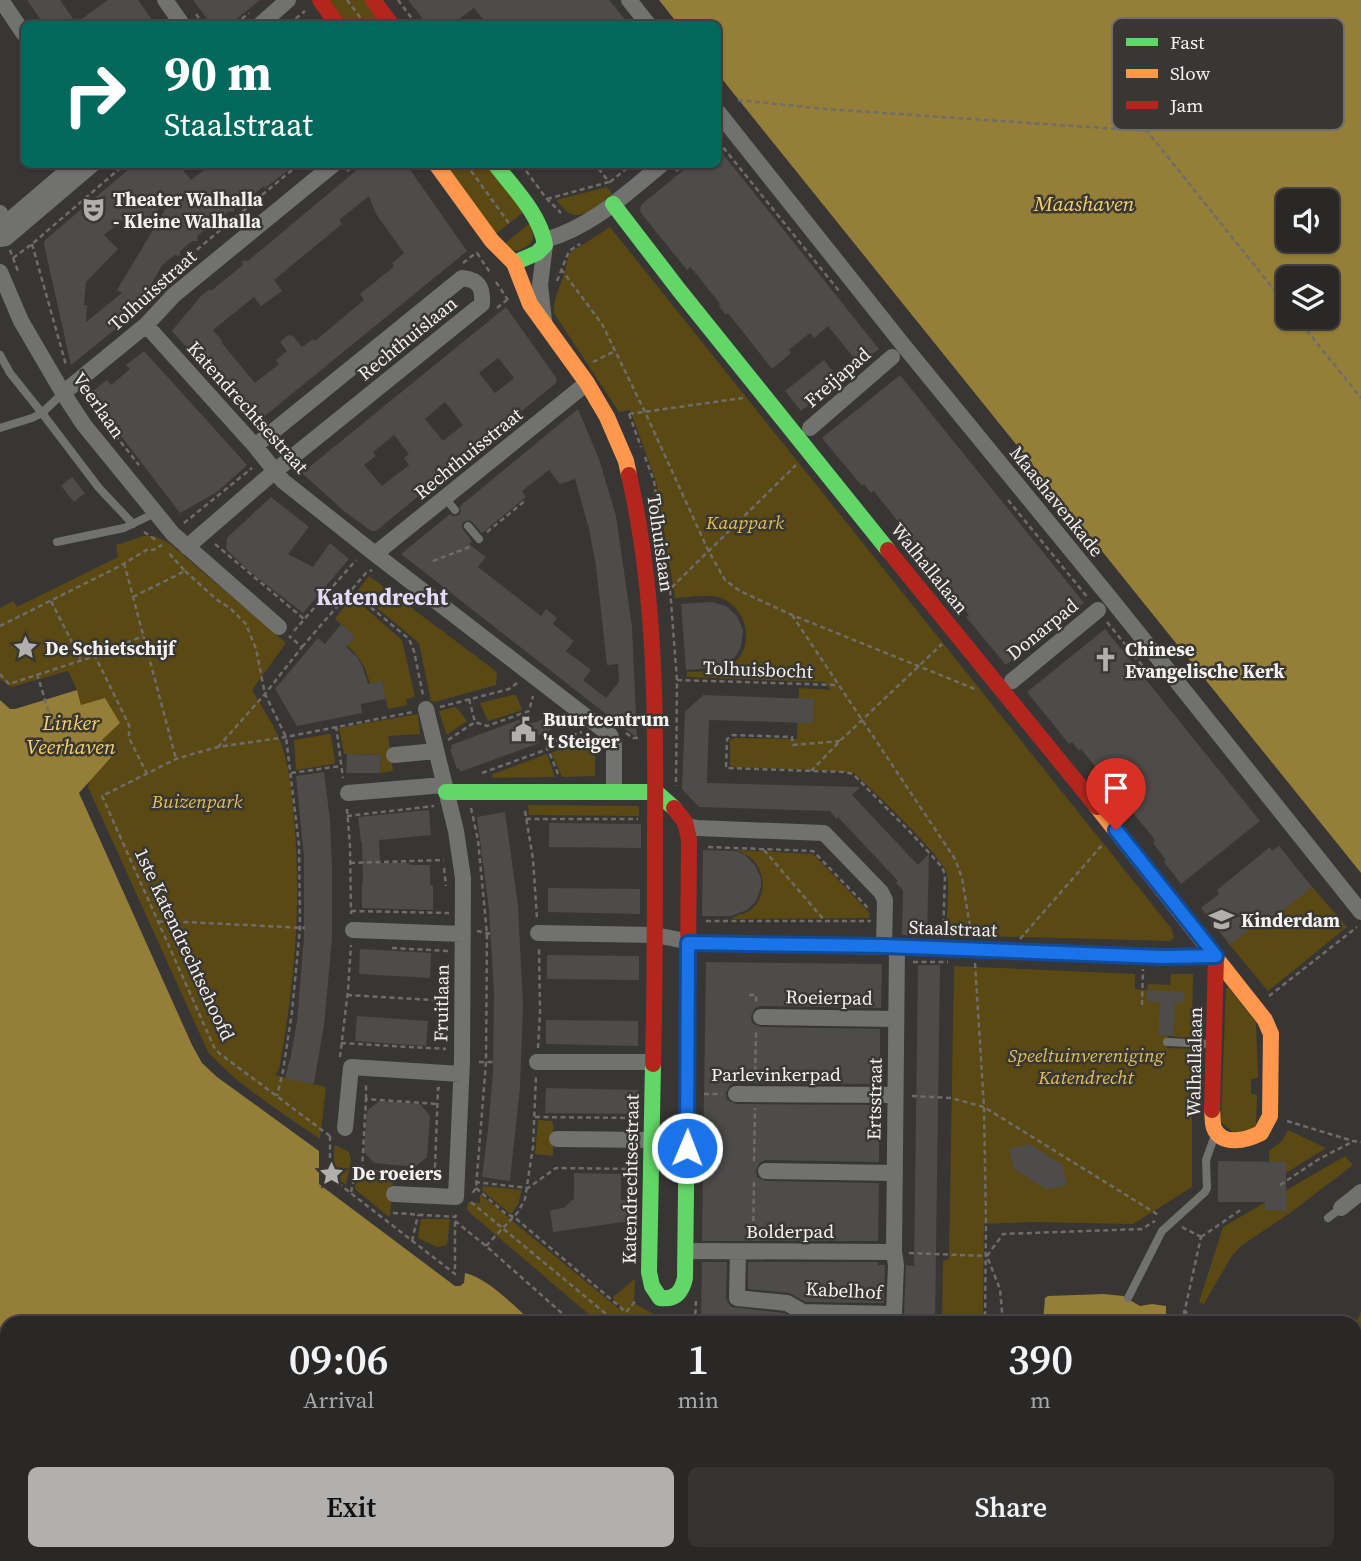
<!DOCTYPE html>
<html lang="en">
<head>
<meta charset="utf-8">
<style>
  body { margin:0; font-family:"Source Serif 4",serif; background:#363433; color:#f1f3f6; height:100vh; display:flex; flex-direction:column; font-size:26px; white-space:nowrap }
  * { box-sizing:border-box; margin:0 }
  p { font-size:23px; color:#a5a6a7 }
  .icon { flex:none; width:38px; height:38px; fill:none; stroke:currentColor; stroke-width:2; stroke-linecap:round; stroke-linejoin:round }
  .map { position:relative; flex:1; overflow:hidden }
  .drawer { position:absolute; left:0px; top:1316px; width:1362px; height:245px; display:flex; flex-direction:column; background:#2a2827; border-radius:21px 21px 0 0; box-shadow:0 2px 5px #0004,0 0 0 2px #464444 }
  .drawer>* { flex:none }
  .banner { position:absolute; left:21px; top:21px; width:700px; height:147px; border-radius:10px; box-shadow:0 2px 5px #0004,0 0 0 2px #464444; background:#00695c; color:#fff; overflow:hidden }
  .controls { position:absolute; left:1276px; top:189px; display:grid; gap:14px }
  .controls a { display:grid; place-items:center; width:63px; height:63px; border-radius:10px; background:#2a2827; box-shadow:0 2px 5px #0004,0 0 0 2px #464444; font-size:35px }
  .pin { position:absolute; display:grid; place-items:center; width:60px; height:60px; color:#fff; margin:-72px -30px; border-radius:50% 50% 50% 0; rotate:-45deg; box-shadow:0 0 7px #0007 }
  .pin .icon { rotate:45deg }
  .me { position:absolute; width:77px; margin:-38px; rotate:1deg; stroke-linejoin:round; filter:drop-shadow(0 0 5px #0008) }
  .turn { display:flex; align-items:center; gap:24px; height:147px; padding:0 28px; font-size:32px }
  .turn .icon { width:91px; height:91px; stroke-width:2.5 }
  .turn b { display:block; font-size:49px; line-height:60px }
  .eta { display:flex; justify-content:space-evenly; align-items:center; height:119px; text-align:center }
  .eta b { font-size:42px; font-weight:600; line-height:49px }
  .primary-button { display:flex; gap:14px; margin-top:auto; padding:14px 28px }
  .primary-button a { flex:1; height:80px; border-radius:10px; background:#b2b0ae; color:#111; font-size:28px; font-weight:600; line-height:80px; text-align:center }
  .primary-button a+a { background:#363433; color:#f1f3f6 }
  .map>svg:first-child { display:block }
</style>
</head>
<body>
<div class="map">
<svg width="1361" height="1561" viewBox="0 0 1361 1561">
  <rect width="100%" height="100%" fill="#383634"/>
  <!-- green -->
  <path fill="#5a4912" d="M326,0H369L387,24H343Z
    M442,165H490L525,211L493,236Z
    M607,187L612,194C601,202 584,221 569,213C564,210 560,204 556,200Z
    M531,222C535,240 534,244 517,251L502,246Z
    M610,227L1171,928L1174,937L1171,941L946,935C946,919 950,889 947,874C944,857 871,789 854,773L818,770L734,767L730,765V740L735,738L797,739L799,688L831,690L825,682L687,677V672C699,671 713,673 725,668C758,655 750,606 718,597C705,594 688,597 675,598L656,481L630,410L619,412L554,313C553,297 561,286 565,271C567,264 567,259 570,253Z
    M144,536H154L169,543L286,643L252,690C261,706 277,729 282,746C290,770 292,796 294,820C302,905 294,987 279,1070L275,1075L326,1087L320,1139C281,1112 240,1087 208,1052L88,787L90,780L116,753L102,740L120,723L105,698L81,706L77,690L68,671L11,687L0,679V608L13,601L17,607L118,557L116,545Z
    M369,576L493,669L497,673L496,685L435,702L431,701L419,643L358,592V590Z
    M356,600L402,640L415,697L406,699L407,705L388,709L382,682L370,684C366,668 360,656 347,646L355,636L335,619L347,603L351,606Z
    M513,695H516L522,709L520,711L488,721L480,703Z
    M454,707L457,708L467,721L448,734H446L439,711Z
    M418,714L420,734L388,736L393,771L380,773L381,755L344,754L339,728Z
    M329,734L331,735L335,762L333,764L296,770L294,740Z
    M582,742L595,751V776L562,777L552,754L553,752Z
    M547,754L555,777L492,778L493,774Z
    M528,805L639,806V816L529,815Z
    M737,850L813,854L867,910L870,914L869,918L733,919V917C739,915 748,913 753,908C767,895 765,870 751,858C748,855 741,853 737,850Z
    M1308,882L1347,927L1268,991L1230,945Z
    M954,966L1135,974V989L1147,990L1148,984L1170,985L1171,974H1193L1192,1038L1168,1036L1167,1048L1192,1049V1187L1133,1224L1032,1222L984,1224L983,1313L990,1323H942L943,1261L949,1259Z
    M1226,988H1229L1256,1023L1258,1078L1251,1079V1094L1257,1095L1256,1128L1234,1133L1221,1122Z
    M538,1120L552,1121L553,1122V1156L535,1154Z
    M1288,1130L1326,1148L1270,1183L1269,1151L1282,1141Z
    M335,1145L349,1152L351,1160L346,1185L334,1176V1147Z
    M1345,1156L1353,1165L1290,1213L1241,1246L1231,1257L1204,1304L1199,1302L1223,1227Z
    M360,1173L391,1178L393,1180L390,1215L388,1216L356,1190L355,1188L358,1175Z
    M483,1186L522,1190L518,1204L512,1213H509L482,1190Z
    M480,1194L619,1309L621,1307L614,1300L613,1297L635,1279L634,1303L669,1323H599L470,1213L467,1209L468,1202L480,1203Z
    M421,1219H450L447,1245L437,1247L418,1238Z
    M1361,1311V1368L1355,1367V1326Z
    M1354,1393L1361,1395V1489L1360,1485H1355Z
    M875,1554H969L967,1561H883Z"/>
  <!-- water -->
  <path fill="#957e37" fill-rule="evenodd" d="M659,0H1361V873L718,74V24H678ZM1326,201V240H1288V201ZM1288,278H1326V317H1288Z
    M77,690L81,705L105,698L120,723L102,740L116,752L79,793L192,1045L202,1063L217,1077L319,1151V1184L455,1286H460L464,1283L465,1273C490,1279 514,1307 534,1323H7V1554H810L819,1561H0V700L10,709H15Z
    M1104,1294L1123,1296L1140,1306L1152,1304L1166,1306V1323H1043L1045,1298L1048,1296Z
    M1015,1554H1163L1162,1561H1013Z"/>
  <!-- building -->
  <path fill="#4d4c4a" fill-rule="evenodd" d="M27,0H60L76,23L108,0H138L155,24H44Z
    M193,0H260L230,24H211Z
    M408,0H609L629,24H487L474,8L452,24H427Z
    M718,148L879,349L859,364L828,326L814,338L810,333L789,350L791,353L772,369L728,313L726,315L719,306L720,304L698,276L690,267L687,270L641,213L640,209L642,204L691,164H718Z
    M135,164H178L191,180L212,164H296L265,188L264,186L250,197H248L234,207V212L229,211L197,236L198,241H192L180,251V256L175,255L163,264L133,315L71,365L44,244L45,240ZM166,201L169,203L117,290L122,293L86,322L87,305H84L86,282L118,249L104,235L129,215L139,228Z
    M364,164H406L467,251L255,424L172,331L201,296L209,290H212L243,265L242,260L248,261ZM369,196L376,214L404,253L392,263L394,266L391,269L360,294L364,300L315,341L313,339L302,347L293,336L288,335L280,342L287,351L276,360L279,364L255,383L221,342L222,341L213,330L254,297L261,306L282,291L274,280L342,224L339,220Z
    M506,307L557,379L556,383L376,531H371L344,511L302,473ZM498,358L514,378L495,393L479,373ZM445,402L463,425L443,441L425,419ZM394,435L409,454L404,458L409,465L382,486L364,465L376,456L373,452Z
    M144,351L247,465L217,492L180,513L89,394L107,380L111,385L130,369L126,365Z
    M824,360L840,380L801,411L785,391Z
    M900,375L1084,603L1006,665L966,617L969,615L944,583L946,581L880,499L874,491L871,493L864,484L862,486L822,438Z
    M578,409L599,459L616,516L632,627L637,738L401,554L450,514L453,516L459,515L461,512L460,506ZM549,470L560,484L575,479L589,529L596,566L607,665L618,664L619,682L606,698L583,680L591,670L566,651L574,641L553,624L557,618L546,609L541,616L478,567L486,557L469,544L472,541L462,528L463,522L470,520L482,533L526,497L522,491Z
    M72,477L85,493L74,502L61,486Z
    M271,497L309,527L288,554L313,567L330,543L349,559L303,613L249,571L226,549L227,538Z
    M711,602L726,606L737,616L743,630L741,646L736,656L724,665L712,668L686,670L681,604Z
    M341,624L355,636L346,647L357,657L362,665L368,684L382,681L386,699L361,704L362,713L297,726L275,689L318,638L325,644Z
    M1105,629L1260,821L1181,884L1164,862L1166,860L1153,843L1155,841L1152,836L1081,749L1079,751L1072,742L1069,744L1027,692Z
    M703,695L814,699L813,723L709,720L707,783L860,787L852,795L918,865L929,854L927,936L902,935L903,890L896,883L898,881L838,817L836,819L830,811L699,807L682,789L685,712Z
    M530,716L533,723L546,718L551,730L537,736L539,743L460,772L459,768L457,769L450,749L452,748L451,745Z
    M347,754L381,755L380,773H346Z
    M324,772L330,820L332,867V939L324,1025L314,1083L312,1084L285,1078L291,1055L297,1021L304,938V858L296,776Z
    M429,810L431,835L379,840L380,863H409V865H430V885H433V910L362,908V883H363L362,842H361L358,817Z
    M505,812L518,906L523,1005L520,1087L510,1181L482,1177L488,1130L493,1072L494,992L489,909L477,817Z
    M549,823L641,824V848L549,847Z
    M1279,846L1312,887L1260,929L1256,924L1230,945L1201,908L1219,894L1217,890L1270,847L1272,851Z
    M703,850L736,851L745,855L755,865L761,878V887L756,901L747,910L731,916H702Z
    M548,888L640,889V914L548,912Z
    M360,949L431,953L430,978L359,974Z
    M547,955L639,956V980L547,979Z
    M706,962L882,964L881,1008L761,1006L755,1008L751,1016L752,1023L761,1027L880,1029V1084L736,1083L730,1085L726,1093L727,1100L736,1104L879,1105V1162L766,1160L760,1162L756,1170L757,1177L766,1181L879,1183L878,1241H702Z
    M918,965H940L935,1323H899L903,1319L904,1314L906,1265L914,1266Z
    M1147,990L1184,992L1183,1003H1175L1173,1036L1158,1035L1160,1002L1147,1001Z
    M357,1016L428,1021L426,1046L355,1041Z
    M546,1020L638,1021V1046L546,1044Z
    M546,1088L638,1090L637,1114L545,1113Z
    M379,1101L420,1104L430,1116L427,1157L415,1167L374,1163L364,1152L367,1111Z
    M1030,1144L1063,1165L1067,1185L1047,1190L1014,1169L1009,1149Z
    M1218,1161L1286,1162V1211L1265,1210V1202H1218Z
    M574,1173L621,1174V1200L634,1198L637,1220L553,1232L550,1210L563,1208L574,1199Z
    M702,1262H727L726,1298L728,1303L732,1307L784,1313L802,1322L826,1323H701Z
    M748,1262H878V1265H885L884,1303L806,1302L789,1293L748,1289Z"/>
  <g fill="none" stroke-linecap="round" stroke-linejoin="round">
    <!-- path -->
    <path stroke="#6e6d6c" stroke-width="2.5" stroke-dasharray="5 3.5" stroke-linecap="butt" d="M347,0L365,24
      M398,0L416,24
      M196,14L203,24
      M235,24L249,13
      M289,24L305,11
      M738,100L826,109L1147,131L1288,307
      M718,141L839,291
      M466,164L511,226
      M521,164L546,198L561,213
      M347,171L356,164
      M676,171L684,164
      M610,182L632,164
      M547,199L609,182L595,164
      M32,244L66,365
      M10,250L19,274
      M477,253L491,274
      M13,258L32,244L125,164
      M463,263L477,252
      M561,269L602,324L645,412L708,550L725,580L740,591L792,615L975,689
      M557,281L569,251L580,244
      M496,282L508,300
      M155,291L162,279L299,164
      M497,308L508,299
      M1296,317L1361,398
      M593,362L615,351
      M89,402L139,465
      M629,414L641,447
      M629,414L743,398
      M645,457L654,481L670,589L677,680L676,786
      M1008,500L1088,598
      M184,523L252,468
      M144,532L156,540
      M487,532L526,500
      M215,544L304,619
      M433,561L472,546
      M124,563L176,759
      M185,571L216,599L231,609L246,624L256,649L265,694L286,737L299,845L300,928L292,1012L283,1071L277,1096
      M664,590L670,589L796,465
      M351,591L409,639L414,651L423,695
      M133,597L185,571L168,552
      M51,601L81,660
      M792,615L955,859L962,878L972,938
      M1107,622L1154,680
      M0,626L120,566L148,549L153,550L162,545
      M294,631L356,560
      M302,647L366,573L372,570
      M95,656L143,636
      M0,674L9,684L95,656L129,725V738L147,774
      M37,674L50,716
      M677,680L838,685
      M469,699L475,722
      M440,707L509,689L517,683
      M336,726L343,778
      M626,733L633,738H639
      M448,740L475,722L487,726L529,711L533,696
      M840,741L793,745L792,737L733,735L727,739L726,768L844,772L853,774L913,835L942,867L945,875L943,936
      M218,747L265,694L302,647L289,636
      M811,771L840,741L942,644
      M291,773L341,766
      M482,773L548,749
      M558,774L546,744L582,732
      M471,808L478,840L487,934L486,1062L476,1188L472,1194
      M347,809L350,846L351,914
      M525,811L533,859L537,919
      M347,816L434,806
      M526,819H638
      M708,847L813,851L869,909
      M764,850L825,921
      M350,863L444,860
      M444,868L446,886
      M351,911L449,913
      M706,921H871
      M158,922L166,921L305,928
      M477,931L491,934
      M1020,939L1103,844
      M392,948L449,951
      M913,962H948
      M975,963L984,1107L986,1224L985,1323
      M347,995L448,1001
      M749,995H756V1003
      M1269,996L1357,927
      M1142,1005L1143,969
      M341,1043L446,1049
      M538,1048L540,1012L539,947
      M340,1057L348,990L351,945
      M479,1062H493
      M755,1080L756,1031
      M440,1088H438L435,1167L442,1170
      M704,1094H722
      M912,1096L951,1098L984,1107L1160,1216
      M366,1099V1085
      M535,1117L633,1118
      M1287,1121L1353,1141L1361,1142
      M330,1136L219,1053L214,1047L102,796L176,759L196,753L218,747L286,737L413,712
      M330,1136V1177L455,1274V1218
      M754,1161L755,1108
      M362,1170L366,1099L437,1104
      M475,1182L528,1188L556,1168L633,1169
      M1280,1185L1319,1159L1352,1142
      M476,1188L506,1214L514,1217L626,1312
      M351,1192L356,1169L394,1173V1179
      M471,1202L617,1323L637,1299
      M393,1213L455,1217L458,1213
      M455,1221L486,1246L573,1323
      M1182,1227L1201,1237
      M1201,1237L1242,1209
      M753,1238L754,1182
      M412,1241L418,1215
      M486,1246L518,1212L525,1199L533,1147L536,1076
      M909,1253L987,1256
      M987,1256L1003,1234L1142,1229L1155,1221
      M988,1259L1000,1289L1003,1323
      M1183,1311L1211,1323
      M668,1316L680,1323
      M695,1323L696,1300
      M1182,1323L1201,1237
      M1354,1380L1361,1382
      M1354,1513L1361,1512
      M851,1554L860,1561
      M896,1554L905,1561
      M956,1561L957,1554
      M979,1561L980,1554
      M1176,1561V1554"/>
    <!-- lane -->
    <path stroke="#717170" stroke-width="8" d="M0,355L10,373L42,413L99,488L133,524
      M0,428L32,418L42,413L63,393
      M445,498L455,510
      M468,526L479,539
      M57,542L124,528L155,513
      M897,947L1162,957
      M1167,1042L1211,1044
      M1328,1218L1341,1208
      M1128,1298L1162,1231L1205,1192L1207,1188L1206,1160L1215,1135"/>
    <!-- street -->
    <path stroke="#717170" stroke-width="16" d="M1,0L24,34
      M165,0L182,24
      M629,0L648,24
      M261,24L288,0
      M718,112L904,346L1111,599L1361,912
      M0,213L2,224L6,223L75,164
      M0,239L6,238L93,164
      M545,240C591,227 626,194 662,164
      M0,272L21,321L63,393L84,425L173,534L279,627
      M544,321L540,285L545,245
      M146,325L255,446L283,481L375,554L610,735L614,745V791
      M63,393L146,325L174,295L334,164
      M810,428L892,357
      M187,547L275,471L482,304C483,287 479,280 462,278L255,446
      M375,554L587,383
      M1012,681L1098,610
      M394,755L436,751
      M348,793L444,785
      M688,826L697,828L824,833L881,892L885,900L884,946
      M353,930L463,934
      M538,933L655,935L696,943L897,947L894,1252L896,1265L894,1314L803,1312L787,1303L737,1298L738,1252
      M1162,957L1216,956
      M761,1017L896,1019
      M537,1062H653
      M736,1094L895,1095
      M345,1128L351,1067L461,1074
      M557,1139L652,1140
      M766,1171L895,1173
      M394,1194L456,1197L462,1061L463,878L456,831L426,709
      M1341,1208L1361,1192
      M686,1251L894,1252"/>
    <!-- fast -->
    <path stroke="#63d668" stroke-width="16" d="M495,164C513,188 540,214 545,245L537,253L514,263
      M613,204L679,290L888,550
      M446,792H656L674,808
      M653,1064L649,1272L652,1286L660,1298C675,1300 682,1292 685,1278L687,1106"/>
    <!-- slow -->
    <path stroke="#ff974d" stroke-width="16" d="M436,164L492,241L514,263L530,304L587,383L607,417L626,461L629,475
      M1097,807L1265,1020L1271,1034L1270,1116L1261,1133C1247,1140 1222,1147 1214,1128C1212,1123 1213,1115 1212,1110"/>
    <!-- jam -->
    <path stroke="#b3261e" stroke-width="16" d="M320,0L337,24
      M373,0L391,24
      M629,475C656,593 656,715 655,835C655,911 655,988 653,1064
      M888,550L1097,807
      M674,808L685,822L689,839L687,1106
      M1212,1110L1216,956"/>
  </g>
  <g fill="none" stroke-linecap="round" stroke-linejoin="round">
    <defs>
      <path id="route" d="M687,1148L688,943L884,946L1162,957L1216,956L1116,830"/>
    </defs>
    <!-- route casing -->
    <use href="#route" stroke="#114b97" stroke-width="18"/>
    <!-- route -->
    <use href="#route" stroke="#1a73e8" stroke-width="12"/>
  </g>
  <!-- icons -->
  <defs>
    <symbol id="theatre-bare" viewBox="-9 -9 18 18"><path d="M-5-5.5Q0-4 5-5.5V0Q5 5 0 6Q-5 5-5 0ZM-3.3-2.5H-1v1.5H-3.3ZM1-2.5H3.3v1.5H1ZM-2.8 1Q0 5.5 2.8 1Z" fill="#b2b0ae" stroke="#393733" stroke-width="2.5" paint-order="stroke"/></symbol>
    <symbol id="sight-bare" viewBox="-9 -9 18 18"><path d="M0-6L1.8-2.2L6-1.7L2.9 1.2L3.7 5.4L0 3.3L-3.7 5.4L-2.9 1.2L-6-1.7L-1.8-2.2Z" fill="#b2b0ae" stroke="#393733" stroke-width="2.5" paint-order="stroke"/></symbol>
    <symbol id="church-bare" viewBox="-9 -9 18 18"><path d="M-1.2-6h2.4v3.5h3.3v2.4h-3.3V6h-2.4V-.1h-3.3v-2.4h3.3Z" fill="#b2b0ae" stroke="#393733" stroke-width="2.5" paint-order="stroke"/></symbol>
    <symbol id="civic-bare" viewBox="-9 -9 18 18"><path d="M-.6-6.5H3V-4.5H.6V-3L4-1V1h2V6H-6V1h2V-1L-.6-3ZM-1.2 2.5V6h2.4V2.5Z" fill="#b2b0ae" stroke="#393733" stroke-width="2.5" paint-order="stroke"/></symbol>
    <symbol id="school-bare" viewBox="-9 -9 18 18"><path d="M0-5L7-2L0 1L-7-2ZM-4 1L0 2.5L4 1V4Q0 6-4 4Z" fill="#b2b0ae" stroke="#393733" stroke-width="2.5" paint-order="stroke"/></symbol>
  </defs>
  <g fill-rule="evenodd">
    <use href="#theatre-bare" x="76" y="192" width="35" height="35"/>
    <use href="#sight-bare" x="8" y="630" width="35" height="35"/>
    <use href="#church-bare" x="1088" y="642" width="35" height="35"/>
    <use href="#civic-bare" x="506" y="712" width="35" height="35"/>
    <use href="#school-bare" x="1204" y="902" width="35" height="35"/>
    <use href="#sight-bare" x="314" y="1156" width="35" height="35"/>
  </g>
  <g text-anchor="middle" stroke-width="5" stroke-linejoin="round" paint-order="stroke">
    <!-- poi labels -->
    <g font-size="19" font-weight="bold" fill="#f3f2ef" stroke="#393733" text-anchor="start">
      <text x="113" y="206">Theater Walhalla<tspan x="113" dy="22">- Kleine Walhalla</tspan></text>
      <text x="45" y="655">De Schietschijf</text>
      <text x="1125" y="656">Chinese<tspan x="1125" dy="22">Evangelische Kerk</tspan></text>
      <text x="543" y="726">Buurtcentrum<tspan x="543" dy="22">'t Steiger</tspan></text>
      <text x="1241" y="927">Kinderdam</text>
      <text x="352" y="1180">De roeiers</text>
    </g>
    <!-- street labels -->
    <g font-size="19" fill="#f3f2ef" stroke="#393733">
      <text transform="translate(152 290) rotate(-42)" y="7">Tolhuisstraat</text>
      <text transform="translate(407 338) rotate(-39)" y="7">Rechthuislaan</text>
      <text transform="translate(837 377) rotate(-41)" y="7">Freijapad</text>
      <text transform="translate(99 405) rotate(55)" y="7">Veerlaan</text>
      <text transform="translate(248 407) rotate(48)" y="7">Katendrechtsestraat</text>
      <text transform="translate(468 453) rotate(-39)" y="7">Rechthuisstraat</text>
      <text transform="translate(1057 501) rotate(51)" y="7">Maashavenkade</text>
      <text transform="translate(661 543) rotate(82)" y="7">Tolhuislaan</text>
      <text transform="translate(930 568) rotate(51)" y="7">Walhallalaan</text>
      <text transform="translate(1042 629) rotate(-39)" y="7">Donarpad</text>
      <text transform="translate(758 669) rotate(2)" y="7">Tolhuisbocht</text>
      <text transform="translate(953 928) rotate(2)" y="7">Staalstraat</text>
      <text transform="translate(185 944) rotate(65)" y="7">1ste Katendrechtsehoofd</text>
      <text transform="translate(829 997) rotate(1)" y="7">Roeierpad</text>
      <text transform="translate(441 1003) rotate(-89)" y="7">Fruitlaan</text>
      <text transform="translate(1194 1062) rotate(-89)" y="7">Walhallalaan</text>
      <text x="776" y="1081">Parlevinkerpad</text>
      <text transform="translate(874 1099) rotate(-89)" y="7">Ertsstraat</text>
      <text transform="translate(630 1179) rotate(-89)" y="7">Katendrechtsestraat</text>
      <text x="790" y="1238">Bolderpad</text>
      <text transform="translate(844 1290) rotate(3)" y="7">Kabelhof</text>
    </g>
    <!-- park labels -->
    <g font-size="19" font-style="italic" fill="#e3bf54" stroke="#393733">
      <text x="745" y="529">Kaappark</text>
      <text x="197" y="808">Buizenpark</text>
      <text x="1086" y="1062">Speeltuinvereniging<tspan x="1086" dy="22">Katendrecht</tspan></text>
    </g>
    <!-- water labels -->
    <g font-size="21" font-style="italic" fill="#f5d167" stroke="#393733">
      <text x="1084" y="211">Maashaven</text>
      <text x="71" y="730">Linker<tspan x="71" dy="24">Veerhaven</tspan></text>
    </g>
    <!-- quarter labels -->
    <g font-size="23" font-weight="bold" fill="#e4dbf8" stroke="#393733">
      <text x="382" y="605">Katendrecht</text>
    </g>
  </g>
  <!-- legend -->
  <rect x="1112" y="18" width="232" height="112" rx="10" fill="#393733" stroke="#716f6b" stroke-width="2"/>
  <rect x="1126" y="38" width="32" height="8" fill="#63d668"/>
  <rect x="1126" y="69" width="32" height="9" fill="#ff974d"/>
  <rect x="1126" y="101" width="32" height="8" fill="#b3261e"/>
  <g font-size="19" fill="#f3f2ef">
    <text x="1170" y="49">Fast</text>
    <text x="1170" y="80">Slow</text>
    <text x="1170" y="112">Jam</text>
  </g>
</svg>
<div class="controls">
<a><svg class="icon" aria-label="sound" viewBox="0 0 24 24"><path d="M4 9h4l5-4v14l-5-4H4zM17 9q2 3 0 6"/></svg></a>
<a><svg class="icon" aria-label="layers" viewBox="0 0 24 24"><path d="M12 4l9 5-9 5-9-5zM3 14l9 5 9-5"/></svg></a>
</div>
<div class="pin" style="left:1116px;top:830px;background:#d93025"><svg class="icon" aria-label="arrive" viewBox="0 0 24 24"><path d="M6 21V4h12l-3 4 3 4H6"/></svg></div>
<svg class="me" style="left:687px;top:1148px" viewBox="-20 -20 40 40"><circle r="17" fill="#1a73e8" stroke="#fff" stroke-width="3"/><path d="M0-11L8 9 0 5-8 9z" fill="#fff"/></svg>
<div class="banner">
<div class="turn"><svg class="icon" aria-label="right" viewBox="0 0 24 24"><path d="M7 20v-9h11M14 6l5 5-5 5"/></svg><div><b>90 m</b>Staalstraat</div></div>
</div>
<section class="drawer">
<div class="eta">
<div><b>09:06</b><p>Arrival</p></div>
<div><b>1</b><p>min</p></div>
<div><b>390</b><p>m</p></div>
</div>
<div class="primary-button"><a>Exit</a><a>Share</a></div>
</section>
</div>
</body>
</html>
